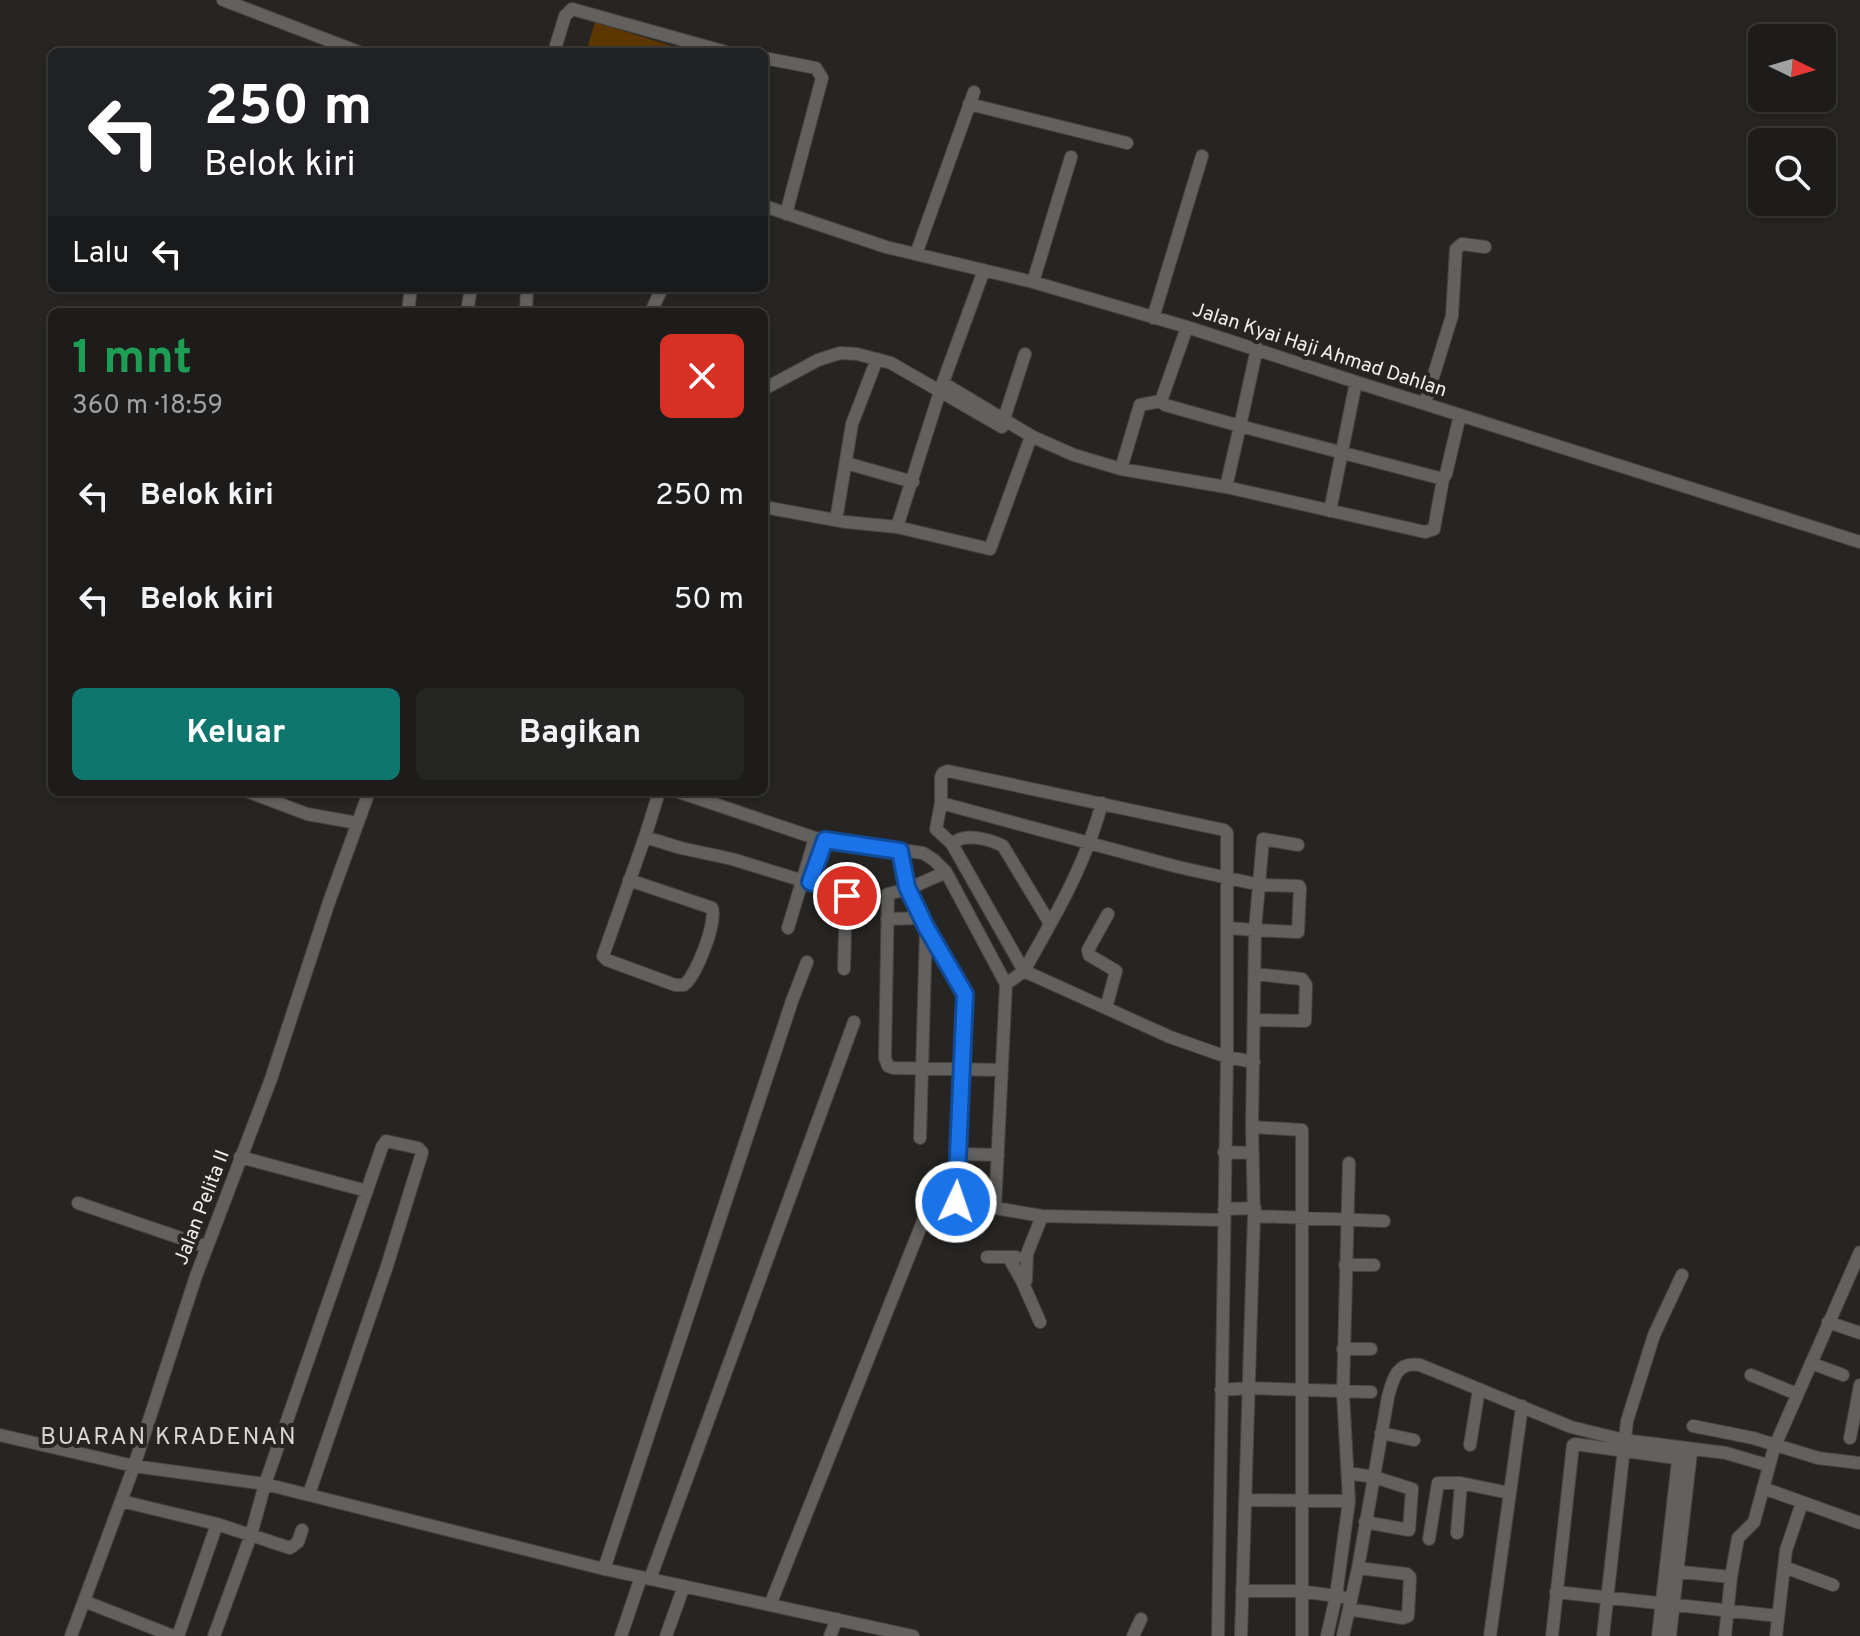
<!DOCTYPE html>
<html lang="id">
<head>
<meta charset="utf-8">
<style>
  body { margin:0; font-family:Overpass,sans-serif; background:#252523; color:#f1f3f6; height:100vh; display:flex; flex-direction:column; font-size:30px; white-space:nowrap }
  * { box-sizing:border-box; margin:0 }
  p { font-size:26px; color:#a0a1a2 }
  .icon { flex:none; width:44px; height:44px; fill:none; stroke:currentColor; stroke-width:2; stroke-linecap:round; stroke-linejoin:round }
  .map { position:relative; flex:1; overflow:hidden }
  .drawer { position:absolute; left:48px; top:308px; width:720px; height:488px; display:flex; flex-direction:column; background:#1d1c1a; border-radius:12px; box-shadow:0 2px 6px #0004,0 0 0 2px #3b3a39 }
  .drawer>* { flex:none }
  .top-card { position:absolute; left:48px; top:48px; width:720px; height:244px; border-radius:12px; box-shadow:0 2px 6px #0004,0 0 0 2px #3b3a39; background:#202124; color:#fff; overflow:hidden }
  .needle { width:52px; rotate:95deg }
  .controls { position:absolute; left:1748px; top:24px; display:grid; gap:16px }
  .controls a { display:grid; place-items:center; width:88px; height:88px; border-radius:12px; background:#1d1c1a; box-shadow:0 2px 6px #0004,0 0 0 2px #3b3a39; font-size:40px }
  .pin { position:absolute; display:grid; place-items:center; width:68px; height:68px; color:#fff; margin:-34px; border:4px solid #fff; border-radius:50%; box-shadow:0 2px 8px #0007 }
  .me { position:absolute; width:88px; margin:-44px; rotate:3deg; stroke-linejoin:round; filter:drop-shadow(0 0 6px #0008) }
  .turn { display:flex; align-items:center; gap:28px; height:168px; padding:0 24px; font-size:36px }
  .turn .icon { width:104px; height:104px; stroke-width:2.5 }
  .turn b { display:block; font-size:56px; line-height:68px }
  .then { display:flex; align-items:center; height:76px; padding:0 24px; background:#0003; gap:16px; font-size:30px }
  .round { display:grid; place-items:center; flex:none; width:84px; height:84px; border-radius:12px; background:#252523 }
  .summary { display:flex; align-items:center; justify-content:space-between; height:136px; padding:0 24px }
  h1 { font-size:48px; font-weight:700; line-height:60px; color:#1e9e55 }
  .cta { display:flex; gap:16px; margin-top:auto; padding:16px 24px }
  .cta a { flex:1; height:92px; border-radius:12px; background:#0f766e; color:#fff; font-size:32px; font-weight:700; line-height:92px; text-align:center }
  .cta a+a { background:#252523; color:#f1f3f6 }
  ul { padding:0; list-style:none }
  li { display:flex; align-items:center; gap:24px; height:104px; padding:0 24px }
  li div { flex:1 }
  li b { display:block; font-size:30px }
  li em { font-style:normal }
  .map>svg:first-child { display:block }
</style>
</head>
<body>
<div class="map">
<svg width="1860" height="1636" viewBox="0 0 1860 1636">
  <rect width="100%" height="100%" fill="#272523"/>
  <!-- green -->
  <path fill="#5d3700" d="M595,22L691,52H586Z"/>
  <g fill="none" stroke-linecap="round" stroke-linejoin="round">
    <defs>
      <path id="minor" d="M223,0L359,52
        M554,52L565,16L572,9L726,52
        M764,58L816,68L822,78L786,214
        M969,104L1127,143
        M764,206L886,247L1033,282L1187,327L1356,382L1860,542
        M916,254L974,92
        M1033,282L1071,157
        M408,312L411,288
        M467,312L471,288
        M526,312L527,288
        M651,312L662,288
        M1153,318L1202,156
        M1187,327L1161,401L1165,405L1240,426L1257,348
        M943,383L1033,437L1074,455L1121,469L1226,487L1425,532L1434,529L1443,479L1446,474L1460,415
        M764,389L818,360L840,353L857,354L891,363L1002,427
        M1425,403L1452,316L1456,249L1462,244L1485,247
        M1004,419L1025,354
        M846,463L913,482
        M1121,469L1140,405L1161,401
        M1226,487L1240,426L1443,479
        M764,507L846,522L897,527L990,549L1029,442L1033,437
        M1330,511L1356,382
        M836,520L852,424L877,359
        M897,527L942,385L984,270
        M249,792L307,814L357,823
        M659,792L645,837L681,848L732,859L846,894L844,969
        M679,792L815,838
        M941,803V777L943,773L948,771L1224,830L1227,833V1057L1218,1636
        M952,844C964,832 989,839 1003,846L1049,922L1048,928L1024,971L1006,984L995,1208L1042,1216L1223,1220
        M900,851L907,887L926,927L965,994L956,1202L961,1206L995,1208
        M946,872L908,889L888,894L885,1058L888,1066L894,1068L1002,1070
        M629,880L712,908C717,923 696,976 684,985H675L607,960L603,956L645,837
        M810,882L825,840
        M887,919L921,918
        M1049,926C1072,886 1090,847 1102,803
        M788,928L815,838L923,853L934,860L946,872L1006,984
        M1228,928L1255,930L1263,839L1298,845
        M1255,974L1302,979L1306,985L1305,1021L1256,1020
        M1106,1008L1116,971L1089,955L1088,950L1108,914
        M1252,1127L1302,1130V1636
        M920,1138L926,929
        M1224,1152L1253,1153
        M959,1154L998,1155
        M240,1157L367,1191
        M78,1203L207,1247
        M1224,1209L1255,1208
        M1254,1216L1384,1221
        M987,1257H1016
        M1009,1258L1022,1281L1026,1280L1027,1254L1042,1216
        M1345,1265H1374
        M1022,1281L1040,1322
        M1828,1322L1860,1333
        M1343,1349H1371
        M1811,1363L1843,1375
        M1751,1375L1797,1394
        M1221,1390L1248,1388L1371,1392
        M1693,1426L1753,1438L1818,1458L1860,1463
        M1381,1433L1414,1440
        M0,1435L134,1466L265,1484L604,1569L913,1636
        M1850,1438L1860,1385
        M1470,1445L1479,1389
        M1348,1473L1374,1477L1412,1489L1409,1530L1365,1522
        M1763,1488L1860,1523
        M1245,1500L1349,1501L1343,1393L1349,1163
        M121,1501L217,1524L178,1636
        M217,1524L290,1548L298,1542L302,1530
        M1457,1533L1461,1483
        M1429,1539L1438,1483H1461L1509,1493
        M1784,1567L1833,1585
        M604,1569L792,1001L807,962
        M1672,1571L1731,1577
        M650,1579L854,1022
        M1242,1591H1301L1342,1597
        M1556,1592L1778,1616
        M84,1601L173,1636
        M770,1605L929,1206
        M1349,1609L1403,1618L1408,1616L1410,1577L1407,1574L1358,1568
        M71,1636L134,1466L196,1276L271,1079L329,902L369,792
        M214,1636L251,1535L265,1484L382,1147L386,1141L418,1148L422,1152L421,1156L387,1266L309,1494
        M621,1636L641,1577
        M666,1636L684,1586
        M830,1636L837,1619
        M1133,1636L1141,1619
        M1241,1636L1254,1216L1252,1127L1255,930L1298,932L1300,888L1299,886L1260,885L1178,867L941,803L936,829L952,844L1024,971L1170,1037L1227,1057L1254,1062
        M1327,1636L1336,1596L1349,1501
        M1343,1636L1358,1568L1388,1397C1393,1378 1397,1361 1420,1365L1571,1427L1624,1440L1726,1453L1767,1465
        M1490,1636L1522,1406
        M1552,1636L1573,1445L1575,1444L1690,1460
        M1603,1636L1627,1421L1654,1335L1682,1275
        M1658,1636L1679,1452
        M1670,1636L1691,1452
        M1725,1636L1731,1577L1738,1538L1754,1522L1774,1448L1860,1252
        M1776,1636L1786,1550L1802,1503"/>
    </defs>
    <!-- minor casing -->
    <use href="#minor" stroke="#464442" stroke-width="14"/>
    <!-- minor -->
    <use href="#minor" stroke="#63615f" stroke-width="12"/>
  </g>
  <g fill="none" stroke-linecap="round" stroke-linejoin="round">
    <defs>
      <path id="route" d="M847,896L844,893L810,882L825,840L900,851L907,887L926,927L965,994L956,1202"/>
    </defs>
    <!-- route casing -->
    <use href="#route" stroke="#114b97" stroke-width="20"/>
    <!-- route -->
    <use href="#route" stroke="#1a73e8" stroke-width="14"/>
  </g>
  <g text-anchor="middle" stroke-width="8" stroke-linejoin="round" paint-order="stroke">
    <!-- street labels -->
    <g font-size="20" fill="#efeeec" stroke="#272523">
      <text transform="translate(1320 349) rotate(18)" y="7">Jalan Kyai Haji Ahmad Dahlan</text>
      <text transform="translate(201 1207) rotate(-69)" y="7">Jalan Pelita II</text>
    </g>
    <!-- quarter labels -->
    <g font-size="24" letter-spacing="2" fill="#d7d4d2" stroke="#272523">
      <text x="169" y="1444">BUARAN KRADENAN</text>
    </g>
  </g>
</svg>
<div class="controls">
<a><svg class="needle" viewBox="-14 -14 28 28"><path d="M0-13l5 13h-10z" fill="#e53935"/><path d="M0 13l5-13h-10z" fill="#a0a1a2"/></svg></a>
<a><svg class="icon" aria-label="search" viewBox="0 0 24 24"><circle cx="10" cy="10" r="6"/><path d="M15 15l6 6"/></svg></a>
</div>
<div class="pin" style="left:847px;top:896px;background:#d93025"><svg class="icon" aria-label="arrive" viewBox="0 0 24 24"><path d="M6 21V4h12l-3 4 3 4H6"/></svg></div>
<svg class="me" style="left:956px;top:1202px" viewBox="-20 -20 40 40"><circle r="17" fill="#1a73e8" stroke="#fff" stroke-width="3"/><path d="M0-11L8 9 0 5-8 9z" fill="#fff"/></svg>
<div class="top-card">
<div class="turn"><svg class="icon" aria-label="left" viewBox="0 0 24 24"><path d="M17 20v-9H6M10 6l-5 5 5 5"/></svg><div><b>250 m</b>Belok kiri</div></div>
<div class="then">Lalu<svg class="icon" aria-label="left" viewBox="0 0 24 24"><path d="M17 20v-9H6M10 6l-5 5 5 5"/></svg></div>
</div>
<section class="drawer">
<div class="summary"><div><h1>1 mnt</h1><p>360 m · 18:59</p></div><a class="round" style="background:#d93025;color:#fff"><svg class="icon" aria-label="close" viewBox="0 0 24 24"><path d="M6 6l12 12M18 6L6 18"/></svg></a></div>
<ul>
<li><svg class="icon" aria-label="left" viewBox="0 0 24 24"><path d="M17 20v-9H6M10 6l-5 5 5 5"/></svg><div><b>Belok kiri</b></div><em>250 m</em></li>
<li><svg class="icon" aria-label="left" viewBox="0 0 24 24"><path d="M17 20v-9H6M10 6l-5 5 5 5"/></svg><div><b>Belok kiri</b></div><em>50 m</em></li>
</ul>
<div class="cta"><a>Keluar</a><a>Bagikan</a></div>
</section>
</div>
</body>
</html>
